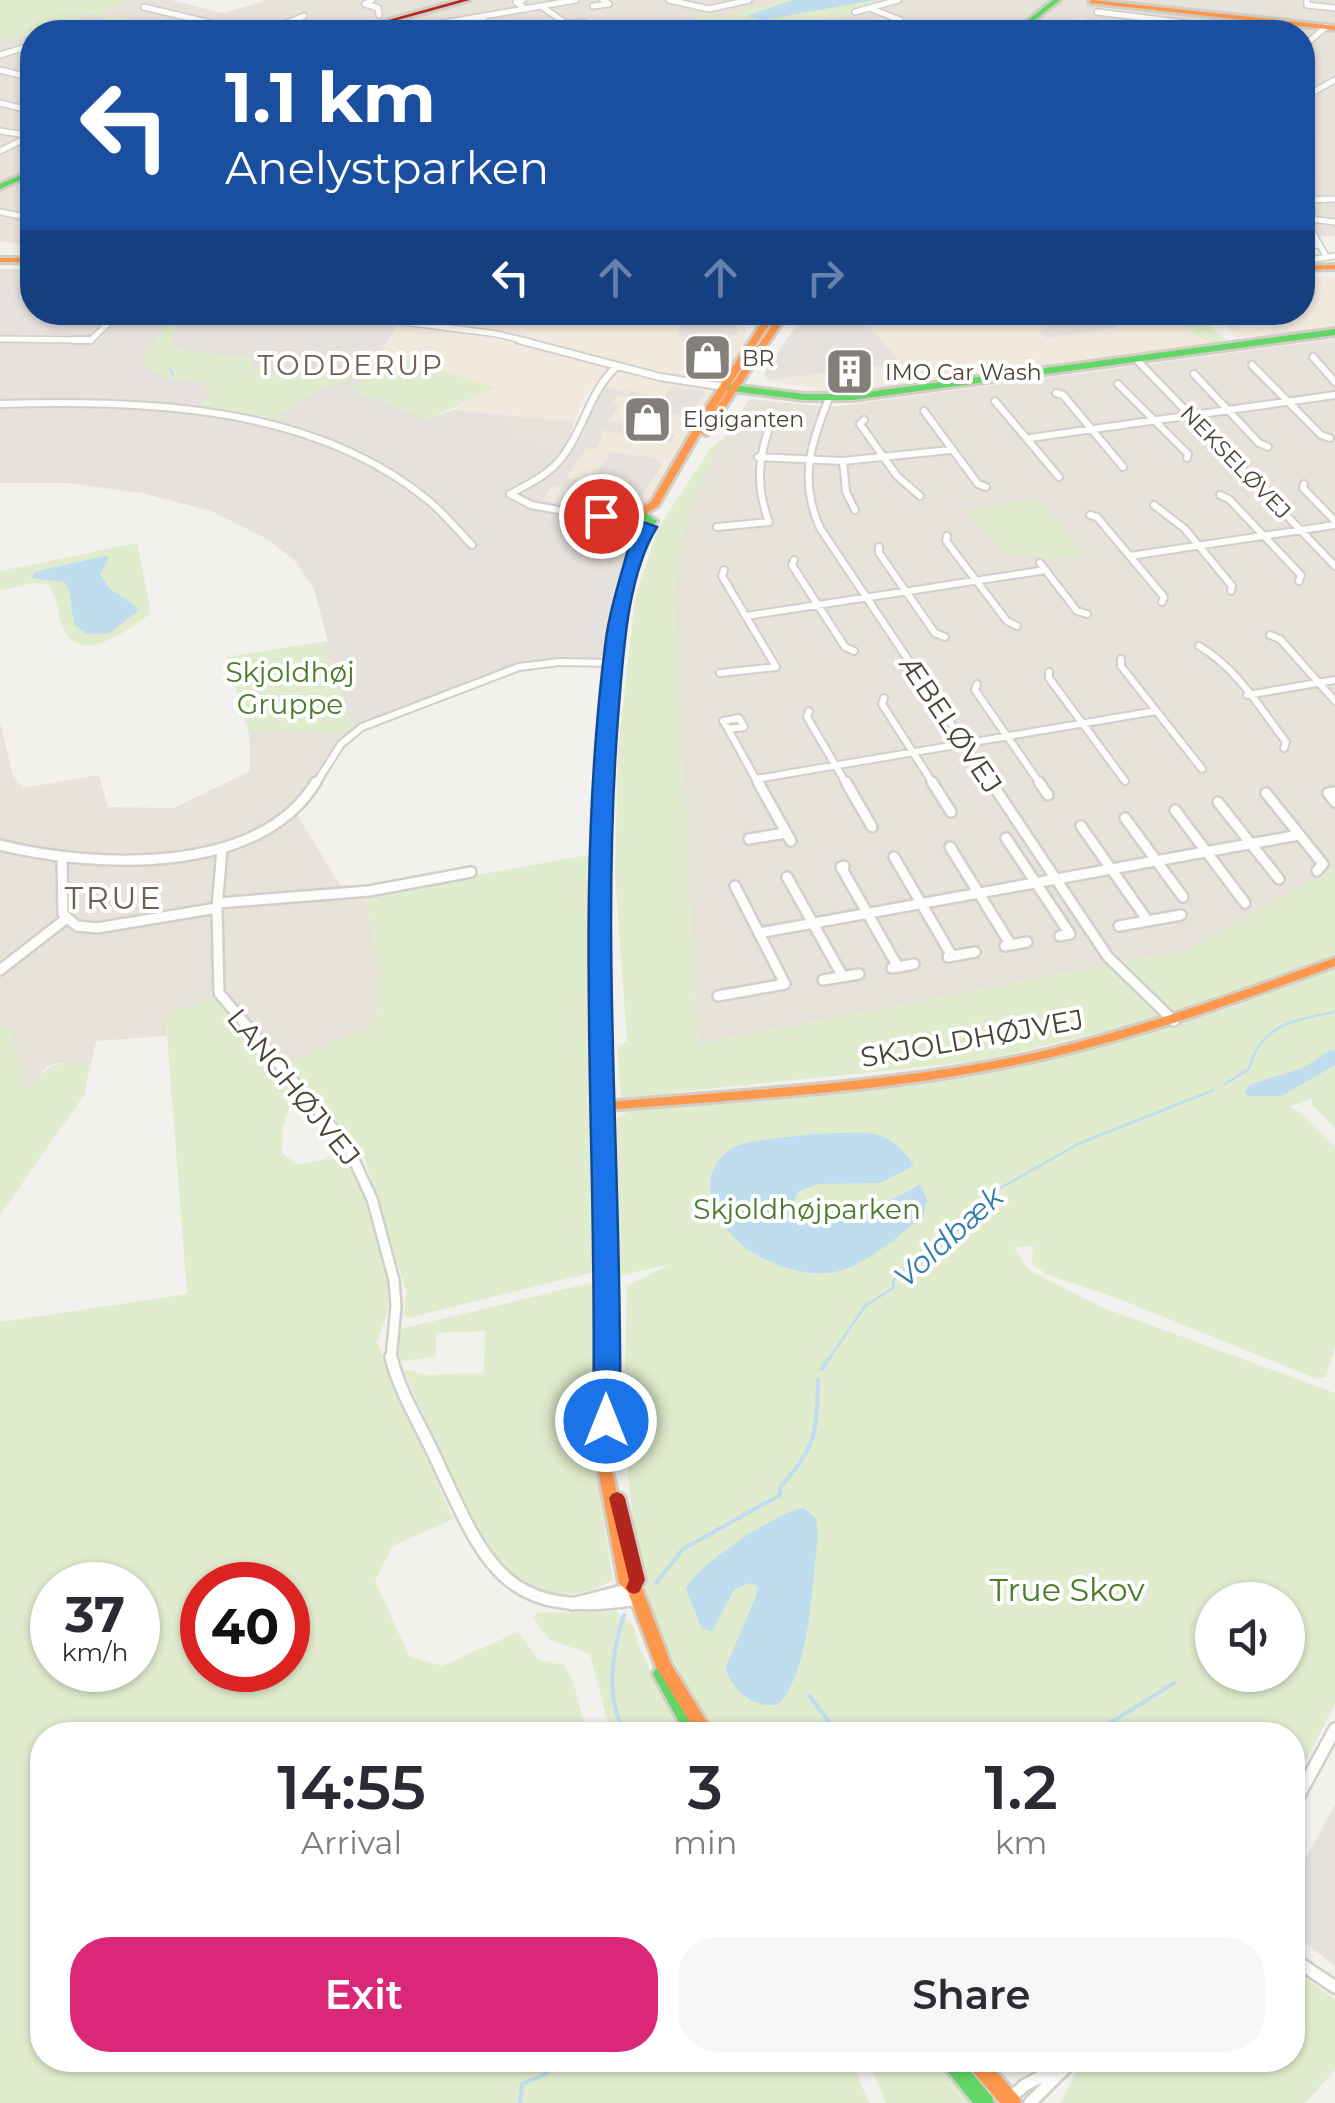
<!DOCTYPE html>
<html lang="en">
<head>
<meta charset="utf-8">
<style>
  body { margin:0; font-family:Montserrat,sans-serif; background:#f7f7f7; color:#2b2b33; height:100vh; display:flex; flex-direction:column; font-size:38px; white-space:nowrap }
  * { box-sizing:border-box; margin:0 }
  p { font-size:32px; color:#7c7c81 }
  .icon { flex:none; width:55px; height:55px; fill:none; stroke:currentColor; stroke-width:2; stroke-linecap:round; stroke-linejoin:round }
  .map { position:relative; flex:1; overflow:hidden }
  .panel { position:absolute; left:30px; top:1722px; width:1275px; height:350px; display:flex; flex-direction:column; background:#fff; border-radius:40px; box-shadow:0 2px 8px #0004 }
  .panel>* { flex:none }
  .banner { position:absolute; left:20px; top:20px; width:1295px; height:305px; border-radius:40px; box-shadow:0 2px 8px #0004; background:#1a4fa0; color:#fff; overflow:hidden }
  .tools { position:absolute; left:1195px; top:1582px; display:grid; gap:20px }
  .tools a { display:grid; place-items:center; width:110px; height:110px; border-radius:50%; background:#fff; box-shadow:0 2px 8px #0004; font-size:50px }
  .speed { position:absolute; left:30px; top:1562px; display:flex; gap:20px; font-size:50px; font-weight:700; text-align:center }
  .speed>* { display:grid; place-content:center; width:130px; height:130px; border-radius:50%; background:#fff; box-shadow:0 2px 8px #0004; line-height:1 }
  .speed small { font-size:25px; font-weight:400 }
  .speed .limit { border:15px solid #d22; background:#fff; color:#111 }
  .pin { position:absolute; display:grid; place-items:center; width:85px; height:85px; color:#fff; margin:-42px; border:5px solid #fff; border-radius:50%; box-shadow:0 2px 10px #0007 }
  .me { position:absolute; width:110px; margin:-55px; rotate:0deg; stroke-linejoin:round; filter:drop-shadow(0 0 8px #0008) }
  .turn { display:flex; align-items:center; gap:35px; height:210px; padding:0 40px; font-size:45px }
  .turn .icon { width:130px; height:130px; stroke-width:2.5 }
  .turn b { display:block; font-size:70px; line-height:85px }
  .lanes { display:flex; align-items:center; height:95px; padding:0 40px; background:#0003; justify-content:center; gap:50px; direction:ltr }
  .lanes .off { opacity:.35 }
  .eta { display:flex; justify-content:space-evenly; align-items:center; height:170px; text-align:center }
  .eta b { font-size:60px; font-weight:600; line-height:70px }
  .button { display:flex; gap:20px; margin-top:auto; padding:20px 40px }
  .button a { flex:1; height:115px; border-radius:40px; background:#db2777; color:#fff; font-size:40px; font-weight:600; line-height:115px; text-align:center }
  .button a+a { background:#f7f7f7; color:#2b2b33 }
  .map>svg:first-child { display:block }
</style>
</head>
<body>
<div class="map">
<svg width="1335" height="2103" viewBox="0 0 1335 2103">
  <rect width="100%" height="100%" fill="#f3f1ed"/>
  <!-- residential -->
  <path fill="#e7e3db" d="M135,0H171L222,13L268,0H782L737,15L716,18L711,13L695,14L701,19L663,28L600,32L579,26L520,32H32V246L0,241V42Z
    M887,0H1335V153L1303,131L1302,32H1130L1081,18L1067,24L1055,21L1040,32H737L764,24L843,16Z
    M1335,173V236L1303,237L1302,177Z
    M1335,339V869L1185,950L698,1044L674,601L678,552L692,498L724,437L750,399L832,407Z
    M506,415L575,421L565,447L521,441L512,435Z
    M328,641L352,728L358,732L344,746L325,780L297,815L340,885L363,886L380,973L375,1025L274,1068L216,997L166,1022V1036L96,1041L91,1064L55,1063L45,1068L31,1089L19,1085L23,1061L0,1066V721L13,776L23,788L99,775L108,807L174,808L250,771L249,734L227,657Z"/>
  <!-- commercial -->
  <path fill="#f2e9de" d="M1335,277V328L1235,338L1221,318H1231L1242,329L1272,327L1262,314L1247,313L1302,312L1303,278Z
    M330,313H746L745,337L752,342L724,378L701,381L487,331Z
    M805,313H1105L1111,319L1182,325L1211,344L843,395H810L816,392L815,387L775,383L764,377Z
    M393,323L500,336L610,368L585,395L575,421L452,410L493,388L380,350L389,341Z
    M624,370L713,392L652,501L641,512L616,516L532,503L517,497V492L562,463L574,447L594,394L616,371Z"/>
  <!-- industrial -->
  <path fill="#e5e1dd" d="M0,269H32V312H324L396,324L395,331L381,350L396,356L351,390L429,419L452,410L506,415L512,435L521,441L565,447L539,475L504,495L529,507L624,524L635,534L608,653L595,659L542,661L505,669L352,729L314,589L296,562L269,540L211,511L142,493L67,483H0Z
    M1335,1805V1966L1293,1933L1292,1883Z"/>
  <!-- education -->
  <path fill="#e9e4d9" d="M1302,131L1335,153V173L1303,177Z"/>
  <!-- green -->
  <path fill="#e1ecce" fill-rule="evenodd" d="M0,0H135L98,12L172,30L192,21L202,24C160,43 139,20 98,23L107,19L93,13L0,42Z
    M782,0H887L843,16L785,22L794,32H787L778,24L738,32H600L615,27L617,31L663,28L700,19L693,14L711,13L716,18Z
    M190,312L170,338L174,349L255,358L249,370L321,377L332,368L355,372L344,383L324,386L269,423L216,413L201,405L210,392L202,383L162,377L140,362L175,313Z
    M1105,313H1194L1227,340L1211,344L1182,325L1119,321Z
    M396,356L495,388L429,419L350,390Z
    M724,437C691,500 680,529 675,600L698,1044L1185,950L1335,869V955L1170,1016L979,1061L621,1098L617,1047L627,1041L615,876L618,750L635,599L658,528L711,448Z
    M1040,499L1085,555L1042,561L1034,555L1001,553L967,510Z
    M137,543L151,613C132,628 79,668 63,628C56,612 60,596 46,584L32,583L0,591V571Z
    M323,642L353,726L339,735L282,729L249,734L227,657Z
    M588,855L602,1270L408,1318L404,1315L406,1291L364,1157L351,1138L285,1063L375,1025L380,973L365,895Z
    M1335,967V1128L1312,1105V1098L1289,1107L1302,1113L1335,1146V1348L1326,1377L1317,1379L1122,1300L1048,1275L1032,1264L1033,1246L1014,1247L1029,1270L1104,1308L1335,1393V1704L1293,1786L1292,1735H716C690,1691 663,1647 649,1598C621,1501 624,1387 627,1286L670,1264L616,1277L612,1121L631,1110C874,1086 1108,1067 1335,967ZM1212,1600H1288V1675H1212Z
    M216,997L294,1092L283,1128L282,1153L298,1165L326,1159L339,1148C361,1177 388,1260 389,1297C389,1314 381,1328 377,1343L453,1519L393,1546L375,1580L409,1656L442,1666L518,1632L539,1660L564,1665L573,1680L587,1735H42V2060H851L869,2103H0V1322L187,1294L166,1022L170,1012ZM52,1585H138V1670H52ZM202,1585H288V1670H202Z
    M9,1026L18,1061H23L19,1085L31,1088C52,1059 57,1063 91,1064L84,1095L0,1215V1028Z
    M602,1280L596,1421L603,1516L613,1580C588,1596 552,1600 525,1584C476,1553 428,1424 403,1369L427,1375L484,1373L485,1331L436,1333V1357L401,1361L395,1345L401,1329Z
    M616,1611L633,1625L640,1649L682,1735H611L590,1654L550,1640L533,1618L536,1613Z
    M1293,1970L1335,1999V2070L1305,2103H1060L1075,2074L1090,2060H1292Z
    M868,2060H940L969,2103H886Z"/>
  <!-- parking -->
  <path fill="#e5e2de" d="M805,312L858,313L901,363L768,380L764,373Z
    M496,313L494,325L379,319L405,314Z
    M678,313H737V335L679,337Z
    M1032,313H1105L1119,321L1117,328L1046,338L1039,330L1047,328Z
    M601,387L664,397L671,387L705,391L689,416L633,407L639,398L619,395L613,403L619,405L609,421L676,434L671,442L604,430L597,449L587,448L566,478L589,482L611,452L655,458L662,465L642,495L636,499L552,486L543,500L622,514L562,508L520,497L564,464L586,429V420Z"/>
  <!-- water -->
  <path fill="#bfddef" d="M793,0H875L763,20L747,16Z
    M104,556L109,557L100,575L110,589L140,609L110,633L87,634L74,624L69,589L64,582L32,578L34,572Z
    M1331,1050H1335V1065L1282,1096H1248L1245,1091L1251,1084L1303,1068Z
    M813,1134C859,1134 887,1122 914,1166L880,1183L819,1184L799,1191L795,1197V1206L804,1216C838,1223 891,1203 920,1184L927,1200L923,1217C898,1235 870,1263 839,1271C786,1285 697,1235 712,1173C715,1162 726,1150 737,1146C760,1138 789,1138 813,1134Z
    M803,1508L816,1518L818,1535C812,1582 811,1667 780,1703C757,1712 730,1690 726,1667L756,1596L757,1586L749,1583L734,1590L712,1631H707L700,1625L686,1589C694,1567 778,1511 803,1508Z"/>
  <g fill="none" stroke-linecap="round" stroke-linejoin="round">
    <!-- stream-far1 -->
    <path stroke="#bfddef" stroke-width="2.5" d="M170,369L173,375
      M1225,1084L1249,1069C1261,1023 1296,1020 1335,1012
      M829,1359L865,1306L893,1288V1281L919,1256L975,1218L988,1195L1080,1143L1214,1090"/>
    <!-- stream -->
    <path stroke="#bfddef" stroke-width="4" d="M822,1369L830,1357
      M656,1583L683,1549L780,1495V1487C816,1449 817,1431 818,1380
      M624,1615C612,1651 604,1702 627,1735
      M809,1695L839,1735
      M1091,1735L1174,1683
      M520,2103L522,2084L546,2074L555,2060"/>
    <defs>
      <path id="street-far3" d="M372,0L365,4L378,8L379,15
        M523,0L516,2L526,9
        M669,0L709,9L749,0
        M1307,0V5L1335,8
        M541,6L567,24L584,22
        M593,6L609,4L603,0
        M144,7L248,32
        M872,9L900,20
        M855,12L898,0
        M1097,12L1259,32
        M479,17L491,26
        M74,32L100,24
        M264,32L304,16
        M391,32L576,0
        M1302,47L1326,27
        M0,55L32,45
        M0,70L32,78
        M1302,98L1335,80
        M0,103L32,111
        M0,131L26,135
        M0,151L32,135
        M1302,200L1335,199
        M1302,202L1312,211L1310,228L1326,256
        M0,212L32,218
        M1311,219L1335,222
        M1302,246L1320,245
        M1302,261L1335,256
        M327,312L497,334L529,342
        M0,339L91,340L120,312"/>
      <path id="street-far2" d="M74,340H91
        M519,340L660,377L724,387
        M1313,357L1335,382
        M1136,359L1335,566
        M1252,365L1321,435L1330,438
        M617,366C589,392 585,427 563,456C550,474 529,484 510,494L531,505L628,523
        M1194,374L1259,443L1268,447
        M1118,384L1188,454L1187,458
        M1056,393L1063,395L1123,467
        M829,398C810,445 799,480 820,528L992,785
        M995,401L1059,477
        M0,404C142,399 314,405 429,501C445,514 458,531 472,545
        M924,411L978,484L986,487
        M864,420L860,424L897,476L920,496
        M1030,438L1335,395
        M758,457L843,461L950,450
        M843,461L846,492L855,510
        M1304,484L1303,488L1335,521
        M1220,495L1229,499L1301,575L1299,581
        M1154,505L1185,529L1232,586L1231,591
        M1090,515L1097,517L1164,597L1162,602
        M717,527L769,522C755,485 758,454 773,418H777
        M947,536L946,541L1007,621L1017,626
        M879,547V553L935,633L945,637
        M1130,556L1335,525
        M794,560L792,565L845,647L854,651
        M1040,563L1077,611L1087,614
        M746,616L1046,570
        M1270,635L1280,639L1335,701
        M1199,646C1237,668 1260,708 1286,742L1284,748
        M1121,659V666L1202,769
        M1049,672V678L1125,781
        M720,673L776,667L722,576L724,570
        M977,684L975,690L1041,785
        M1247,695L1335,680
        M884,698L882,704L934,785
        M809,711L807,717L847,785
        M739,718L744,727L728,729L723,721Z
        M728,729L759,785
        M756,779L1156,711
        M315,785L341,744L362,727L519,667L559,662L611,663"/>
      <path id="street-far1" d="M758,782L791,841
        M846,782L872,827
        M932,782L951,812
        M991,782L1108,957L1174,1021
        M1039,782L1048,795
        M1335,792L1328,793L1335,802
        M1266,793L1323,864L1317,871
        M1218,802L1279,879
        M1175,810L1245,903
        M1125,818L1183,897
        M1081,826L1148,921
        M1006,838L1070,934L1060,936
        M749,839L785,833
        M0,845C94,868 258,877 316,782
        M950,847L1011,945
        M894,857L952,956
        M62,859L63,914L77,926L97,928L217,908L222,849
        M844,866L841,867L898,967
        M787,877L843,977
        M218,903L369,891L471,872
        M217,908L219,993L347,1145L372,1199L394,1280L396,1306L391,1359
        M1119,926L1181,915
        M759,933L1299,835
        M1005,946L1027,942
        M948,957L975,952
        M892,968L914,964
        M0,970L67,918
        M823,980L859,974
        M718,996L785,984L735,886"/>
      <path id="street" d="M391,1357C400,1394 422,1427 437,1461C487,1570 507,1620 638,1599
        M572,1604L634,1588
        M1292,1808L1335,1729
        M1292,1958L1335,1987
        M1004,2103L1025,2085L1071,2061
        M1030,2103L1067,2066"/>
      <path id="fast" d="M1053,0H1060L1020,32H1013Z
        M32,170V175L0,189V184Z
        M1335,329V335L852,400H804L724,390L720,387L724,384L804,394H852Z
        M645,513L657,521L651,529L637,531L623,523L630,515ZM643,519L647,522L645,524L639,525L634,522L636,520Z
        M661,1667L667,1669L702,1735H686L653,1674L655,1669Z
        M940,2060H961L992,2097L994,2103H973L943,2066Z"/>
      <path id="slow" d="M1092,0L1335,26V30L1090,3L1089,2Z
        M0,258H32V262H0Z
        M1335,265V269L1302,270V266Z
        M769,312H777L702,429L781,312H789L707,435L700,433L658,506L638,519H632V515L651,502L708,404Z
        M1335,958V966C1230,1005 1124,1043 1015,1065C880,1093 742,1099 606,1110L600,1106L606,1102C742,1090 880,1084 1015,1057C1092,1041 1167,1017 1242,991C1273,981 1304,968 1335,958Z
        M607,1201L612,1203L614,1206L612,1469L634,1580L642,1588L671,1664L715,1735H698L656,1667L628,1592L619,1583L598,1469L600,1206L602,1203Z
        M965,2060H986L1019,2097L1021,2103H1000L968,2066Z"/>
      <path id="jam" d="M460,0H470L354,32H345Z
        M648,524L653,527C615,601 615,683 611,765C604,912 610,1059 614,1206L612,1209H602L600,1206C598,1098 576,581 648,524Z
        M617,1492L622,1494L625,1498L645,1580L639,1592L634,1594L629,1592L626,1588L629,1580L609,1498L612,1494Z"/>
    </defs>
    <!-- street-far3 casing -->
    <use href="#street-far3" stroke="#d1cfcb" stroke-width="8"/>
    <!-- street-far2 casing -->
    <use href="#street-far2" stroke="#d1cfcb" stroke-width="10"/>
    <!-- street-far1 casing -->
    <use href="#street-far1" stroke="#d1cfcb" stroke-width="14"/>
    <!-- street casing -->
    <use href="#street" stroke="#d1cfcb" stroke-width="16"/>
    <!-- fast casing -->
    <use href="#fast" stroke="#d2cec4" stroke-width="6"/>
    <!-- slow casing -->
    <use href="#slow" stroke="#d2cec4" stroke-width="6"/>
    <!-- jam casing -->
    <use href="#jam" stroke="#d2cec4" stroke-width="6"/>
    <!-- street-far3 -->
    <use href="#street-far3" stroke="#fdfdfc" stroke-width="5"/>
    <!-- street-far2 -->
    <use href="#street-far2" stroke="#fdfdfc" stroke-width="6"/>
    <!-- street-far1 -->
    <use href="#street-far1" stroke="#fdfdfc" stroke-width="9"/>
    <!-- street -->
    <use href="#street" stroke="#fdfdfc" stroke-width="11"/>
    <!-- fast -->
    <use href="#fast" fill="#63d668" fill-rule="evenodd"/>
    <!-- slow -->
    <use href="#slow" fill="#ff974d" fill-rule="evenodd"/>
    <!-- jam -->
    <use href="#jam" fill="#b3261e" fill-rule="evenodd"/>
  </g>
  <!-- route -->
  <path fill="#1a73e8" stroke="#114b97" stroke-width="2.5" d="M601,511L639,514L640,521L657,527C626,577 623,659 618,718C600,952 623,1186 620,1421L616,1428H597L593,1421C599,1160 572,898 606,639C610,606 622,574 630,542L637,531L624,529L622,522L595,520L592,516Z"/>
  <!-- icons -->
  <defs>
    <symbol id="shop-square" viewBox="-11 -11 22 22"><rect x="-9" y="-9" width="18" height="18" rx="4" fill="#847f78" stroke="#fff"/><path d="M-5-2.5h2.3a2.7 3.5 0 0 1 5.4 0H5L5.5 6h-11ZM-1.5-2.5h3a1.5 2.3 0 0 0-3 0Z" fill="#fff"/></symbol>
    <symbol id="building-square" viewBox="-11 -11 22 22"><rect x="-9" y="-9" width="18" height="18" rx="4" fill="#847f78" stroke="#fff"/><path d="M-4-6H4V6H1V3H-1V6H-4ZM-2.5-4.3h1.7v1.8h-1.7ZM.8-4.3h1.7v1.8H.8ZM-2.5-1h1.7V.8h-1.7ZM.8-1h1.7V.8H.8Z" fill="#fff"/></symbol>
  </defs>
  <g fill-rule="evenodd">
    <use href="#shop-square" x="680" y="330" width="55" height="55"/>
    <use href="#building-square" x="822" y="344" width="55" height="55"/>
    <use href="#shop-square" x="620" y="392" width="55" height="55"/>
  </g>
  <g text-anchor="middle" stroke-width="8" stroke-linejoin="round" paint-order="stroke">
    <!-- far-poi labels -->
    <g font-size="22" fill="#494239" stroke="#fff" text-anchor="start">
      <text x="742" y="366">BR</text>
      <text x="885" y="380">IMO Car Wash</text>
      <text x="683" y="427">Elgiganten</text>
    </g>
    <!-- far-street labels -->
    <g font-size="22" fill="#494239" stroke="#fff">
      <text transform="translate(1236 462) rotate(46)" y="8">NEKSELØVEJ</text>
    </g>
    <!-- far-quarter labels -->
    <g font-size="28" letter-spacing="2.5" fill="#6c6050" stroke="#fff">
      <text x="351" y="375">TODDERUP</text>
    </g>
    <!-- park labels -->
    <g font-size="28" fill="#4b7b2b" stroke="#fff">
      <text x="290" y="682">Skjoldhøj<tspan x="290" dy="32">Gruppe</tspan></text>
      <text x="807" y="1219">Skjoldhøjparken</text>
    </g>
    <!-- street labels -->
    <g font-size="28" fill="#494239" stroke="#fff">
      <text transform="translate(951 724) rotate(56)" y="10">ÆBELØVEJ</text>
      <text transform="translate(972 1038) rotate(-10)" y="10">SKJOLDHØJVEJ</text>
      <text transform="translate(294 1087) rotate(51)" y="10">LANGHØJVEJ</text>
    </g>
    <!-- water labels -->
    <g font-size="30" font-style="italic" fill="#307aad" stroke="#fff">
      <text transform="translate(949 1237) rotate(-42)" y="10">Voldbæk</text>
    </g>
    <!-- quarter labels -->
    <g font-size="32" letter-spacing="2.5" fill="#6c6050" stroke="#fff">
      <text x="114" y="909">TRUE</text>
    </g>
    <!-- near-park labels -->
    <g font-size="32" fill="#4b7b2b" stroke="#fff">
      <text x="1067" y="1601">True Skov</text>
    </g>
  </g>
</svg>
<div class="tools">
<a><svg class="icon" aria-label="sound" viewBox="0 0 24 24"><path d="M4 9h4l5-4v14l-5-4H4zM17 9q2 3 0 6"/></svg></a>
</div>
<div class="speed"><div>37<small>km/h</small></div><div class="limit">40</div></div>
<div class="pin" style="left:601px;top:516px;background:#d93025"><svg class="icon" aria-label="arrive" viewBox="0 0 24 24"><path d="M6 21V4h12l-3 4 3 4H6"/></svg></div>
<svg class="me" style="left:606px;top:1421px" viewBox="-20 -20 40 40"><circle r="17" fill="#1a73e8" stroke="#fff" stroke-width="3"/><path d="M0-11L8 9 0 5-8 9z" fill="#fff"/></svg>
<div class="banner">
<div class="turn"><svg class="icon" aria-label="left" viewBox="0 0 24 24"><path d="M17 20v-9H6M10 6l-5 5 5 5"/></svg><div><b>1.1 km</b>Anelystparken</div></div>
<div class="lanes"><svg class="icon" aria-label="left" viewBox="0 0 24 24"><path d="M17 20v-9H6M10 6l-5 5 5 5"/></svg><svg class="icon off" aria-label="ahead" viewBox="0 0 24 24"><path d="M12 20V5M6 11l6-6 6 6"/></svg><svg class="icon off" aria-label="ahead" viewBox="0 0 24 24"><path d="M12 20V5M6 11l6-6 6 6"/></svg><svg class="icon off" aria-label="right" viewBox="0 0 24 24"><path d="M7 20v-9h11M14 6l5 5-5 5"/></svg></div>
</div>
<section class="panel">
<div class="eta">
<div><b>14:55</b><p>Arrival</p></div>
<div><b>3</b><p>min</p></div>
<div><b>1.2</b><p>km</p></div>
</div>
<div class="button"><a>Exit</a><a>Share</a></div>
</section>
</div>
</body>
</html>
